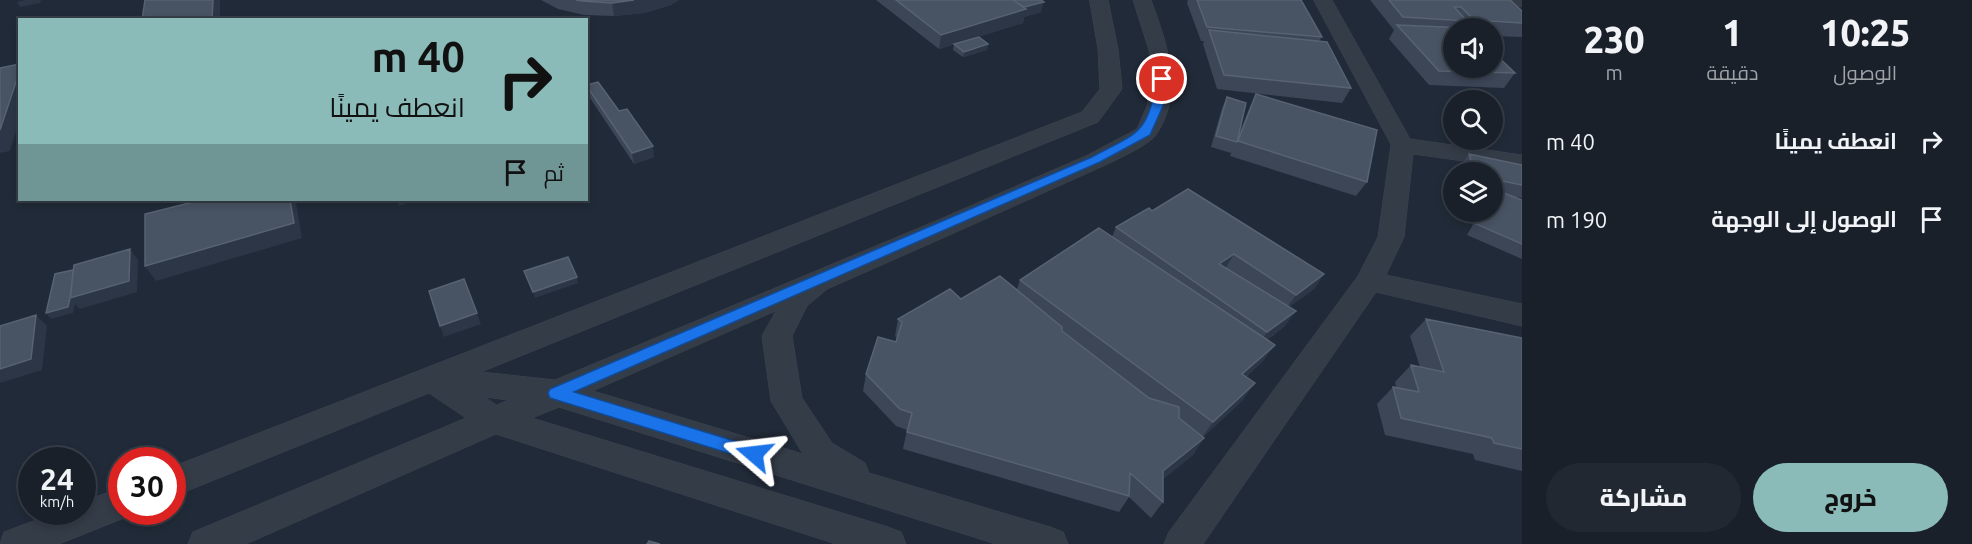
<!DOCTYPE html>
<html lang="ar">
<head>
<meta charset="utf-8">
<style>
  body { margin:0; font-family:Ubuntu,Cairo,sans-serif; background:#222832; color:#f1f3f6; direction:rtl; height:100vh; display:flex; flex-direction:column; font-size:22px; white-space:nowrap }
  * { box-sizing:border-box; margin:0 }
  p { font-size:20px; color:#9fa3a8 }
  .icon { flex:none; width:33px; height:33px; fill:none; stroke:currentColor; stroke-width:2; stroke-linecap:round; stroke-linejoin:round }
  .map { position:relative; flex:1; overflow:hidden; direction:ltr }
  .sheet { display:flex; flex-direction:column; background:#19202a; width:450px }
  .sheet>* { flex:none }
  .guide { position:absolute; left:18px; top:18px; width:570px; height:183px; border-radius:0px; box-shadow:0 3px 9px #0003,0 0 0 2px #373e47; direction:rtl; background:#8bbbb9; color:#111; overflow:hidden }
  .fabs { position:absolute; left:1443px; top:18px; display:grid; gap:12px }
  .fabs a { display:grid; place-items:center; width:60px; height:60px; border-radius:50%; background:#19202a; box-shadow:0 3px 9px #0003,0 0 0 2px #373e47; font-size:30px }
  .speed { position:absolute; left:18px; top:447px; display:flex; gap:12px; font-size:30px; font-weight:700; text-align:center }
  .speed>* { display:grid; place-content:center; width:78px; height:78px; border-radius:50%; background:#19202a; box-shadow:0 3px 9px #0003,0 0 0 2px #373e47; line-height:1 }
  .speed small { font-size:15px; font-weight:400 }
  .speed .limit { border:9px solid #d22; background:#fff; color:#111 }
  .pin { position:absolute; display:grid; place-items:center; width:51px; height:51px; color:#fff; margin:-26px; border:3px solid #fff; border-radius:50%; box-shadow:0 2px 6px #0007 }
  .me { position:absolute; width:66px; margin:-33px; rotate:287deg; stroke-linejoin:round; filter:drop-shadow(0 0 4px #0008) }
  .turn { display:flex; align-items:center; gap:21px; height:126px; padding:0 24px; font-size:27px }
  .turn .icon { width:78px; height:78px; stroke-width:2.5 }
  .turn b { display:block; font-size:42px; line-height:51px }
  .then { display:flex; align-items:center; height:57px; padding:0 24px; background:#0003; gap:12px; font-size:22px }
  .eta { display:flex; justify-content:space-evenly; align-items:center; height:102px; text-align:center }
  .eta b { font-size:36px; font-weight:800; line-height:42px }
  .cta { display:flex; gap:12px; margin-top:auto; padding:12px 24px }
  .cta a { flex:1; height:69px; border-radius:36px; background:#8bbbb9; color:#111; font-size:24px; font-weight:800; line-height:69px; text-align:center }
  .cta a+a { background:#222832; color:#f1f3f6 }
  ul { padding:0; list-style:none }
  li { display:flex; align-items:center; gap:18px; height:78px; padding:0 24px }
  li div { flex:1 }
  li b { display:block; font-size:22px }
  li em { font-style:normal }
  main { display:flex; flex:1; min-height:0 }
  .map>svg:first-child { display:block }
</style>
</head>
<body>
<main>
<section class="sheet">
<div class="eta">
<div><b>10:25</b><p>الوصول</p></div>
<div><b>1</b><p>دقيقة</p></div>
<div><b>230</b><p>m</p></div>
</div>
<ul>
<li><svg class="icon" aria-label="right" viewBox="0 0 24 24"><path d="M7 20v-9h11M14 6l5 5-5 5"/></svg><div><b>انعطف يمينًا</b></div><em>40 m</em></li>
<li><svg class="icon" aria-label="arrive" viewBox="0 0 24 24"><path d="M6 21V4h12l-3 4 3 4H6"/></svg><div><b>الوصول إلى الوجهة</b></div><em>190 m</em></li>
</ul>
<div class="cta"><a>خروج</a><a>مشاركة</a></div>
</section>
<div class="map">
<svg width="1522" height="544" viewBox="0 0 1522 544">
  <rect width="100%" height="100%" fill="#212a38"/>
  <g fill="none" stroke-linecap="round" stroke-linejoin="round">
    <defs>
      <path id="street" d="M1090,0H1108L1118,49L1122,89L1098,122L481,372L555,380L938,220L1088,155L1137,129L1147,106L1152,79L1149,50L1133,0H1151C1167,44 1185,92 1156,135C1147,148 1089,172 1072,180C990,217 909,253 827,289L807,306L792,336L802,398L832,443L865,463L869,473L1050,527L1063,532L1068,544H996L559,407L532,418L888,527L901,532L906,544H836L496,434L246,544H188L193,532L466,418L429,393L172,497V467L1082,112L1100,89L1098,49ZM776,311L762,336L771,401L803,454L593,391ZM485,397L508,400L497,405Z
        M1314,0H1332L1410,139L1522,155V169L1413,154L1404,237L1386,275L1522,304V326L1376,292L1203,544H1164L1169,532L1358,276L1378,237L1391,145Z
        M1512,0H1522V7L1515,5Z
        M122,488V512H135L134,514L59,544H0L4,532L58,512H82V502Z"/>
    </defs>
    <!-- street casing -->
    <use href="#street" stroke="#3e4552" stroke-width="1"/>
    <!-- street -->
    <use href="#street" fill="#343c48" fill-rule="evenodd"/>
  </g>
  <!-- wall -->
  <path fill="#3c4657" d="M541,0H679L671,5L644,13L614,16L584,15L558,9Z
    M876,0H1041V12L1024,17L1023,23L939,49Z
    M1188,0H1301L1322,37L1319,41L1351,88L1342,103L1217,89L1203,44L1204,41H1201L1187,3Z
    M1370,0H1510L1522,11V37L1492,36V28H1454L1515,73L1504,88L1429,85L1389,39L1394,30Z
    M954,44H988L987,50L963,57L953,50Z
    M586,85L619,111L654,157L634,164L588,95Z
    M1256,94L1367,182L1356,196L1230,156L1232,151L1231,153L1211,147L1222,108L1227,97L1238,136L1249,109Z
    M1469,154L1522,165V198L1510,196L1522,200V259L1467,235L1480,212H1492V194L1494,192H1492V172H1462L1461,165Z
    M1152,211L1324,274L1314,289L1289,307L1285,326L1267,340L1275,345L1262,362L1246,377L1243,400L1203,437L1204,438L1193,455L1163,479V502L1151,518L1129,497L1119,512L903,449L907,430L896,426L863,391L866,374L896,342L897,338L895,336L898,319L961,299L1017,289L1020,280L1112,237L1116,227Z
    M1426,319L1522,338V471L1475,460L1473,454L1385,435L1377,404L1393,387H1396L1395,382L1411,365L1420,367L1410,336Z"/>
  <!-- shaded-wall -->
  <path fill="#2c3646" d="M25,0H41L40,3L20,7L17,2Z
    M213,0H220V20H212Z
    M634,0H679L671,5L644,13L614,16L612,3Z
    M1044,2L1041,12L1024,17L1023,23L939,49L941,35Z
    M988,44L987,50L963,57L964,52Z
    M20,70V119L10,151L0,153V130Z
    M653,146L654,157L634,164L632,153Z
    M290,200H294L296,203L302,238L156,281L145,266Z
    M397,200H416L399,206Z
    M130,249L138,260L137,292L80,309L75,304L73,313L51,319L46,313L76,269Z
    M1234,254L1225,269L1219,264Z
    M1324,274L1314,289L1286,309L1296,295Z
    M577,277L578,283L535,298L533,292Z
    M468,290L481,324L444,337L440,326Z
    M1296,311L1285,326L1257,347L1267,332Z
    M36,315L47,326L42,370L0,383V369Z
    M1275,345L1262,362L1230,391L1242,374Z
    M1255,383L1243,400L1201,439L1213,422Z
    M1204,438L1193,455L1152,488L1163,471Z"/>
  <!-- building -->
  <path fill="#485363" stroke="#586272" stroke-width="1.5" d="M145,0H213L212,20H142Z
    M576,0H634L612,3L582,1Z
    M896,0H1013L1026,9L941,35Z
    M1013,0H1041L1044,2L1024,7Z
    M1197,0H1301L1322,37L1207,27Z
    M1389,0H1510L1522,11V23L1474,20L1461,7H1454L1467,21L1403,17Z
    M1397,25L1468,28H1469H1454V68H1492V51L1515,73L1439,71Z
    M1209,30L1327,42L1351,88L1224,75Z
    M979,37L988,44L964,52L954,44Z
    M20,64V70L0,130V68Z
    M598,82L619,111L627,109L653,146L632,153L586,85Z
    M1256,94L1377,130L1367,182L1238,141Z
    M1227,97L1246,103L1237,142L1216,136Z
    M1469,154L1522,165V185L1492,179V172H1474Z
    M1188,189L1324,274L1296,295L1234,254L1219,264L1296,311L1267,332L1116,227L1149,208L1152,211Z
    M1496,190L1522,200V244L1476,224L1483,212H1492V196Z
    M201,200H290L294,223L145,266V214Z
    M1099,228L1275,345L1242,374L1255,383L1213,422L1020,280Z
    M130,249L129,281L70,298L74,265Z
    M568,257L577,277L533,292L524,271Z
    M73,270L71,294L68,307L46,313L55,274Z
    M1000,276L1062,327V331L1149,398L1179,407V418L1204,438L1163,471V502L1130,473L1129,496L907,432L912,413L900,409L866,374L878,337L896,342L902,322L898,319L950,289L961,299Z
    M464,279L477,313L440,326L429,291Z
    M36,315L31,359L0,369V326Z
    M1426,319L1522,338V449L1494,443L1492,438L1401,418L1393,387L1419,392L1411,365L1444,372Z
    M649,541L660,544H647Z"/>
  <!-- route -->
  <path fill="#1a73e8" stroke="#114b97" stroke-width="1.5" d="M1162,76L1167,79L1163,106L1150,135L1100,162L574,392L754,447L760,449L763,454L760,459L754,461L550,398L548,393L550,389L1092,157C1139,132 1147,135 1157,79Z"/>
</svg>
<div class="fabs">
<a><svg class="icon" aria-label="sound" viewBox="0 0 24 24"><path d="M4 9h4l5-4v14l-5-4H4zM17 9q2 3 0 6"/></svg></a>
<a><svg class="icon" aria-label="search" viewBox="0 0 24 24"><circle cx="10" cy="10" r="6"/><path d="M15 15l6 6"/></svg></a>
<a><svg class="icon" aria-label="layers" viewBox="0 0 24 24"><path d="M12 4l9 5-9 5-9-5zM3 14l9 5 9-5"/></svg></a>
</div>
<div class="speed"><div>24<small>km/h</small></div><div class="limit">30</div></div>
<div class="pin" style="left:1162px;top:79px;background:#d93025"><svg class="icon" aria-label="arrive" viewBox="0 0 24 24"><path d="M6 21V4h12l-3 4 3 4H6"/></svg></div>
<svg class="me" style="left:754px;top:454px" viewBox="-20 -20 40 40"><path d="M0-17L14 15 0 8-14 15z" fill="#1a73e8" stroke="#fff" stroke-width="4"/></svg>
<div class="guide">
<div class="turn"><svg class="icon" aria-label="right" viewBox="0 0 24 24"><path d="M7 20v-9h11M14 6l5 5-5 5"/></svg><div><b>40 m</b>انعطف يمينًا</div></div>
<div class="then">ثم<svg class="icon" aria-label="arrive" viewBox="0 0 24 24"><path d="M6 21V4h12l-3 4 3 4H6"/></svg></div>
</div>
</div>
</main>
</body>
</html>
